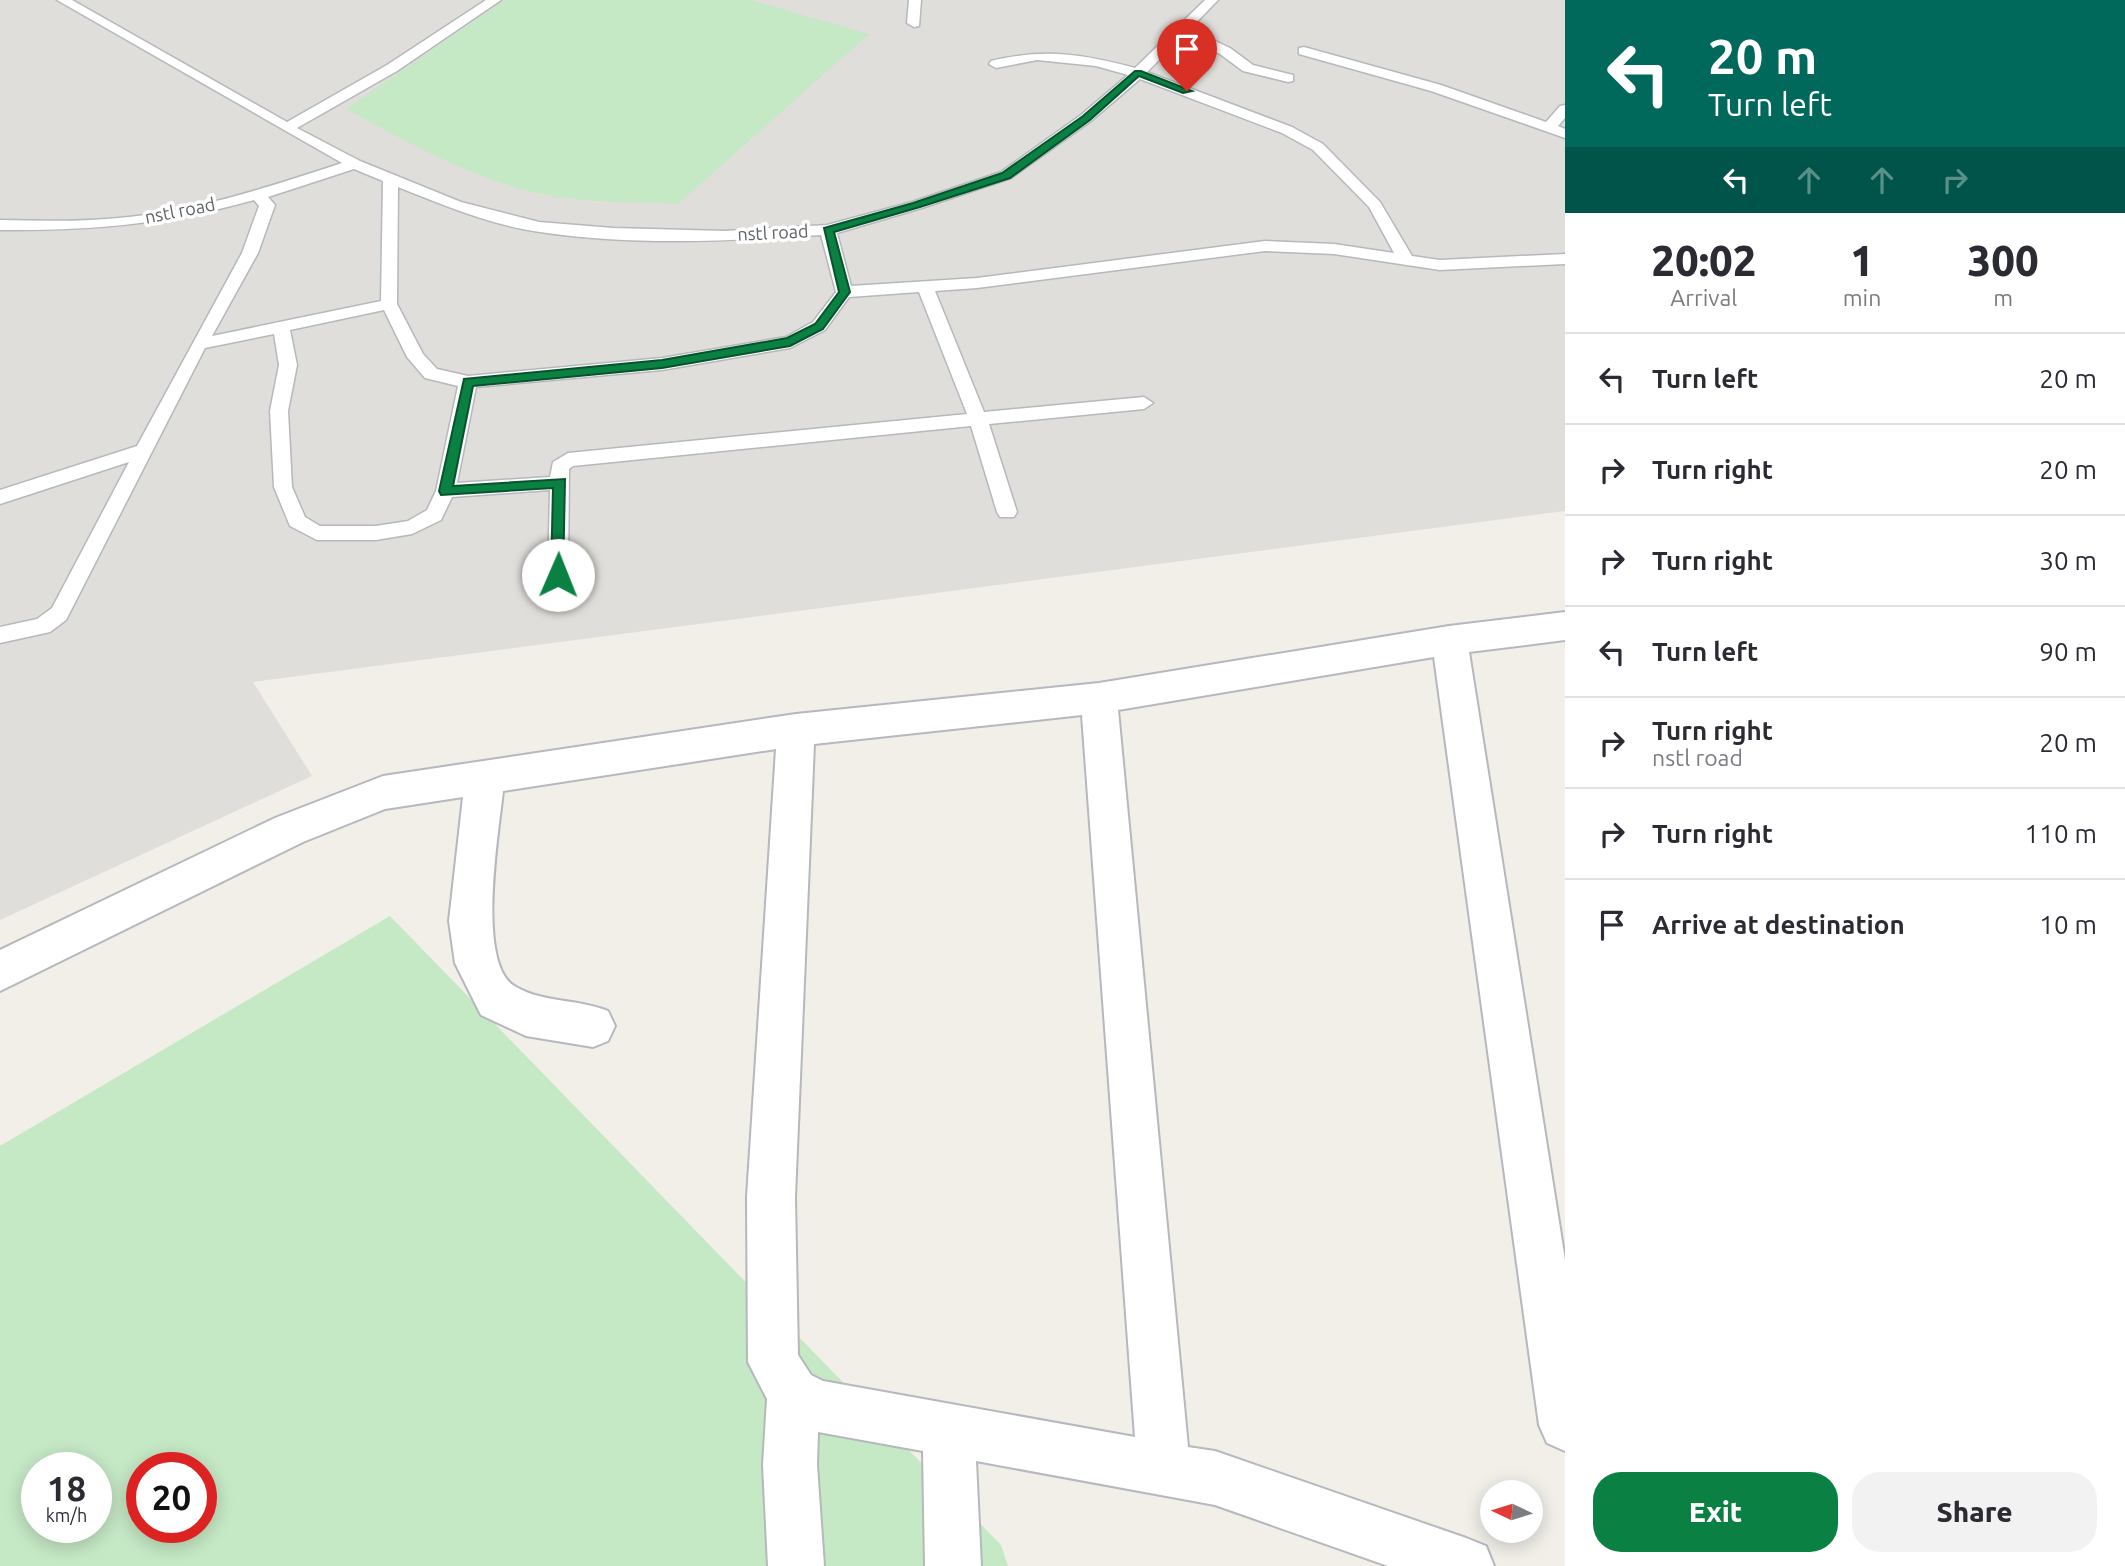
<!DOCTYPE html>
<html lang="en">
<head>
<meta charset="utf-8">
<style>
  body { margin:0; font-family:Ubuntu,sans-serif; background:#f2f2f3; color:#2b2b33; height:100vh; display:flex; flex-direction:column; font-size:26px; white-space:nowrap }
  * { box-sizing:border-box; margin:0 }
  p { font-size:23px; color:#7c7c81 }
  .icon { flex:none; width:38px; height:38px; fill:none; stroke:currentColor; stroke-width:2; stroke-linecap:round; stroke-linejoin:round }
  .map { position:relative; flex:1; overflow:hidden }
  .sheet { display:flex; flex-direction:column; background:#fff; width:560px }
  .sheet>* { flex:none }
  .hud { background:#00695c; color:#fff; overflow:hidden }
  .needle { width:46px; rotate:274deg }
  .controls { position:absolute; left:1480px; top:1480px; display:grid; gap:14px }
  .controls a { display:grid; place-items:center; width:63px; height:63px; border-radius:50%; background:#fff; box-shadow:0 4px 18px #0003; font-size:35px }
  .speed { position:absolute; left:21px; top:1452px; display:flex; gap:14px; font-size:35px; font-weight:700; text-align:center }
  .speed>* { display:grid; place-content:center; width:91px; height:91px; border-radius:50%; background:#fff; box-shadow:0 4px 18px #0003; line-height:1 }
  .speed small { font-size:18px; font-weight:400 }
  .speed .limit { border:10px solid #d22; background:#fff; color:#111 }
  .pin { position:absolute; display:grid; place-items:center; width:60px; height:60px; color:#fff; margin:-72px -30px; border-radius:50% 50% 50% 0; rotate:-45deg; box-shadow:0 0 7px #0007 }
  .pin .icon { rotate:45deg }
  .me { position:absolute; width:77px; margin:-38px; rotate:1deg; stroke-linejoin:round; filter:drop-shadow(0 0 5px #0008) }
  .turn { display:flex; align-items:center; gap:24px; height:147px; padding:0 28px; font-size:32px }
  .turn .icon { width:91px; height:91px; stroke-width:2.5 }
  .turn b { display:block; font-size:49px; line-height:60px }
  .lanes { display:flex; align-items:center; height:66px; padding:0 28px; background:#0003; justify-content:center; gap:35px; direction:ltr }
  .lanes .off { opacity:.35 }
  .eta { display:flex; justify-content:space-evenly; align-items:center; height:119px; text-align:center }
  .eta b { font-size:42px; font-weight:800; line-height:49px }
  .cta { display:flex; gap:14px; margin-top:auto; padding:14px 28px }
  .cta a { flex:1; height:80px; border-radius:28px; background:#0b8043; color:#fff; font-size:28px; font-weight:800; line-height:80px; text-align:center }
  .cta a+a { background:#f2f2f3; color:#2b2b33 }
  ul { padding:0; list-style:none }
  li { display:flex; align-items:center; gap:21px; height:91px; padding:0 28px; border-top:2px solid #e1e1e2 }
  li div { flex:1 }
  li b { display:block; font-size:26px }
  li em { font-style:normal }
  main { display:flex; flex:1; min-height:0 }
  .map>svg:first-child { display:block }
</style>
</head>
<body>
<main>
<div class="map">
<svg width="1565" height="1566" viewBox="0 0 1565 1566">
  <rect width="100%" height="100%" fill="#f1efe8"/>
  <!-- industrial -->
  <path fill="#e0deda" d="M0,0H1565V511L253,682L312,776L0,920Z"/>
  <!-- green -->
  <path fill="#c5e8c5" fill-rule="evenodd" d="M505,0H751L869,34L678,204C641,202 602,203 565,198C486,187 415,146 346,109Z
    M390,916L1001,1545L1008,1566H0V1146ZM37,1468H96V1528H37ZM142,1468H201V1528H142Z"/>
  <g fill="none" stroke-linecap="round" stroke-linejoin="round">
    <defs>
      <path id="service" d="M57,0H72L287,122L387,65L486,0H501L397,71L297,128L360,161L461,202L539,222L613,228L725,231L827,225L912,202L1001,172L1081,115L1128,75L1096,66L1037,60L996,68L989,64L991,61C1045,48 1082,54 1135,68L1205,0H1218L1190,29L1230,48L1253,65L1293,75V81L1288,82L1243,71L1220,54L1183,36L1147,72L1292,127L1323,144L1380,202L1412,256L1440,260L1565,254V264L1440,270L1334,254L1265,251L977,288L935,291L984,412L1144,397L1153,403L1144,409L989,424L1017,512L1014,517H1000L997,512L971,426L573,466L569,469L568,575L565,580L558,583L551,580L548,575L550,490L452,497L441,520L412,534L376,540H317L290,526L274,487L270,411L279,365L274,334L205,348L66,620L50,632L0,643V627L37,619L52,608L129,462L0,504V490L137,446L242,253L259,206L254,200C168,224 90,231 0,230V220C43,221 86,222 129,217C202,209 272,186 342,163ZM1140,79L1282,133L1313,150L1369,207L1394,253L1334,244L1265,241L977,278L851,286L837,233L922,208L1011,178L1091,121ZM354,169L383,181L381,301L212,336L258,253L275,205L268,197ZM398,187C443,205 491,225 540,232C632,246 729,241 821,235L836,292L813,322L786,337L662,358L468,376L437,369L423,354L397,304ZM919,292L967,414L568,453L553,462L550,477L457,483L476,387L662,370L790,348L825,330L849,297ZM384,310L407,357L425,378L458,386L436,491L427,510L408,521L376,526H320L305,517L292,487L288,411L297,365L290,330Z
        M909,0H921L919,26L914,27L907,23Z
        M1304,47L1441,85L1546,122L1560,106L1565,105V118L1558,126L1565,129V138L1431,91L1299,54V48Z"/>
      <path id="minor" d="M1565,612V640L1469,652L1565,1260V1451L1547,1443L1539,1425L1434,657L1118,710L1188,1447L1215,1451L1466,1538L1486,1546L1494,1566H1388L1215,1505L976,1461L981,1566H925L923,1451L818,1432L817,1465L824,1566H768L763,1465L767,1399L748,1362L747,1197L776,749L503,791C499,831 475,966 516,987C544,1003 579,999 608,1011L615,1026L608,1041L593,1047L526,1036L481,1015L455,963L449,921L463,797L385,809L303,842L0,991V950L275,818L383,776L796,714L1099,683L1449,626ZM1082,715L1135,1437L823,1381L811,1375L798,1355L795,1197L814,744Z"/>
    </defs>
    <!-- service casing -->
    <use href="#service" stroke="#b5b8bc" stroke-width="3"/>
    <!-- minor casing -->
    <use href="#minor" stroke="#b5b8bc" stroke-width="4"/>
    <!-- service -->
    <use href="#service" fill="#fff" fill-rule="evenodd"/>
    <!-- minor -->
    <use href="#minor" fill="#fff" fill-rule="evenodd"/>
  </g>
  <!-- route -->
  <path fill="#0b8043" stroke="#07532c" stroke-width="2" d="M1135,71H1141L1192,91L1183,93L1139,76L1090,120L1010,178L920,207L834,232L850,292L823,329L790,346L662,368L473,386L453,486L565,479L563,579H553L551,575L553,488L441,495L439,491L464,379L662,360L787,338L815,324L839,292L824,228L913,203L1002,173L1083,116Z"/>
  <g text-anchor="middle" stroke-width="7" stroke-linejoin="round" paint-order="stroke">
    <!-- far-street labels -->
    <g font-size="18" fill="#5f6368" stroke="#fff">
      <text transform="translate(180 211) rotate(-11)" y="6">nstl road</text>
      <text transform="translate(773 233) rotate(-3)" y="6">nstl road</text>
    </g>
  </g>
</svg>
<div class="controls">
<a><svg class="needle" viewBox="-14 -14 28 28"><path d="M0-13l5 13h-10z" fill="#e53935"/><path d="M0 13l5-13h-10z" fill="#7c7c81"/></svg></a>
</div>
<div class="speed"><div>18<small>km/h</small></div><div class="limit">20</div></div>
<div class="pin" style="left:1187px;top:91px;background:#d93025"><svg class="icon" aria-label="arrive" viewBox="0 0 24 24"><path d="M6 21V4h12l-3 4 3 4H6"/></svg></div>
<svg class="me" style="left:558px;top:575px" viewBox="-20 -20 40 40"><circle r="19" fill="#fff"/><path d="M0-13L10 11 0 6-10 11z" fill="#0b8043"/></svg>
</div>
<section class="sheet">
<div class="hud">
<div class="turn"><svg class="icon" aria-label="left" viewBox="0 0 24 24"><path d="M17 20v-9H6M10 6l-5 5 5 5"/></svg><div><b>20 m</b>Turn left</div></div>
<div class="lanes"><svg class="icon" aria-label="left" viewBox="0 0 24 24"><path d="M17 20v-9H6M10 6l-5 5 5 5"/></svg><svg class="icon off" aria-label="ahead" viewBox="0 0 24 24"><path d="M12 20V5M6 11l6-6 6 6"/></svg><svg class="icon off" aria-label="ahead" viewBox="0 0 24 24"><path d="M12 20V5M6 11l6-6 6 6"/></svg><svg class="icon off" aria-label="right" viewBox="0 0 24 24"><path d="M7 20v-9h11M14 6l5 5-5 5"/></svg></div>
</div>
<div class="eta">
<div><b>20:02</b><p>Arrival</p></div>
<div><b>1</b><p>min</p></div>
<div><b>300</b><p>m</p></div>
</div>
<ul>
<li><svg class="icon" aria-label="left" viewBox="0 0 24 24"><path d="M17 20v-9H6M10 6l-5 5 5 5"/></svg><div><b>Turn left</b></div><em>20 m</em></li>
<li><svg class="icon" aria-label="right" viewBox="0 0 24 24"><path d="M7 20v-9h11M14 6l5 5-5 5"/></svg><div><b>Turn right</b></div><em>20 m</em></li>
<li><svg class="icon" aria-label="right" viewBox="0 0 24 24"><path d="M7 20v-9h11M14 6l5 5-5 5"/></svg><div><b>Turn right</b></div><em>30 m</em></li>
<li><svg class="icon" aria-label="left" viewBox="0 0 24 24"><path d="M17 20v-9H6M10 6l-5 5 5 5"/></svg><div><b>Turn left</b></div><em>90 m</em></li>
<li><svg class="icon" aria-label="right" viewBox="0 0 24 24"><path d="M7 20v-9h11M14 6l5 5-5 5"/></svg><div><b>Turn right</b><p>nstl road</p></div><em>20 m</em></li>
<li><svg class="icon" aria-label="right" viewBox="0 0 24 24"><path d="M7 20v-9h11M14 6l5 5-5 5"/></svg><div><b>Turn right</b></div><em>110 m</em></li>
<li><svg class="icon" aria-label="arrive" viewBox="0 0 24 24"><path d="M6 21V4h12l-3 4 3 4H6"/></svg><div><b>Arrive at destination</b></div><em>10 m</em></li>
</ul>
<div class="cta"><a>Exit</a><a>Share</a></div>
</section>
</main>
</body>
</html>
